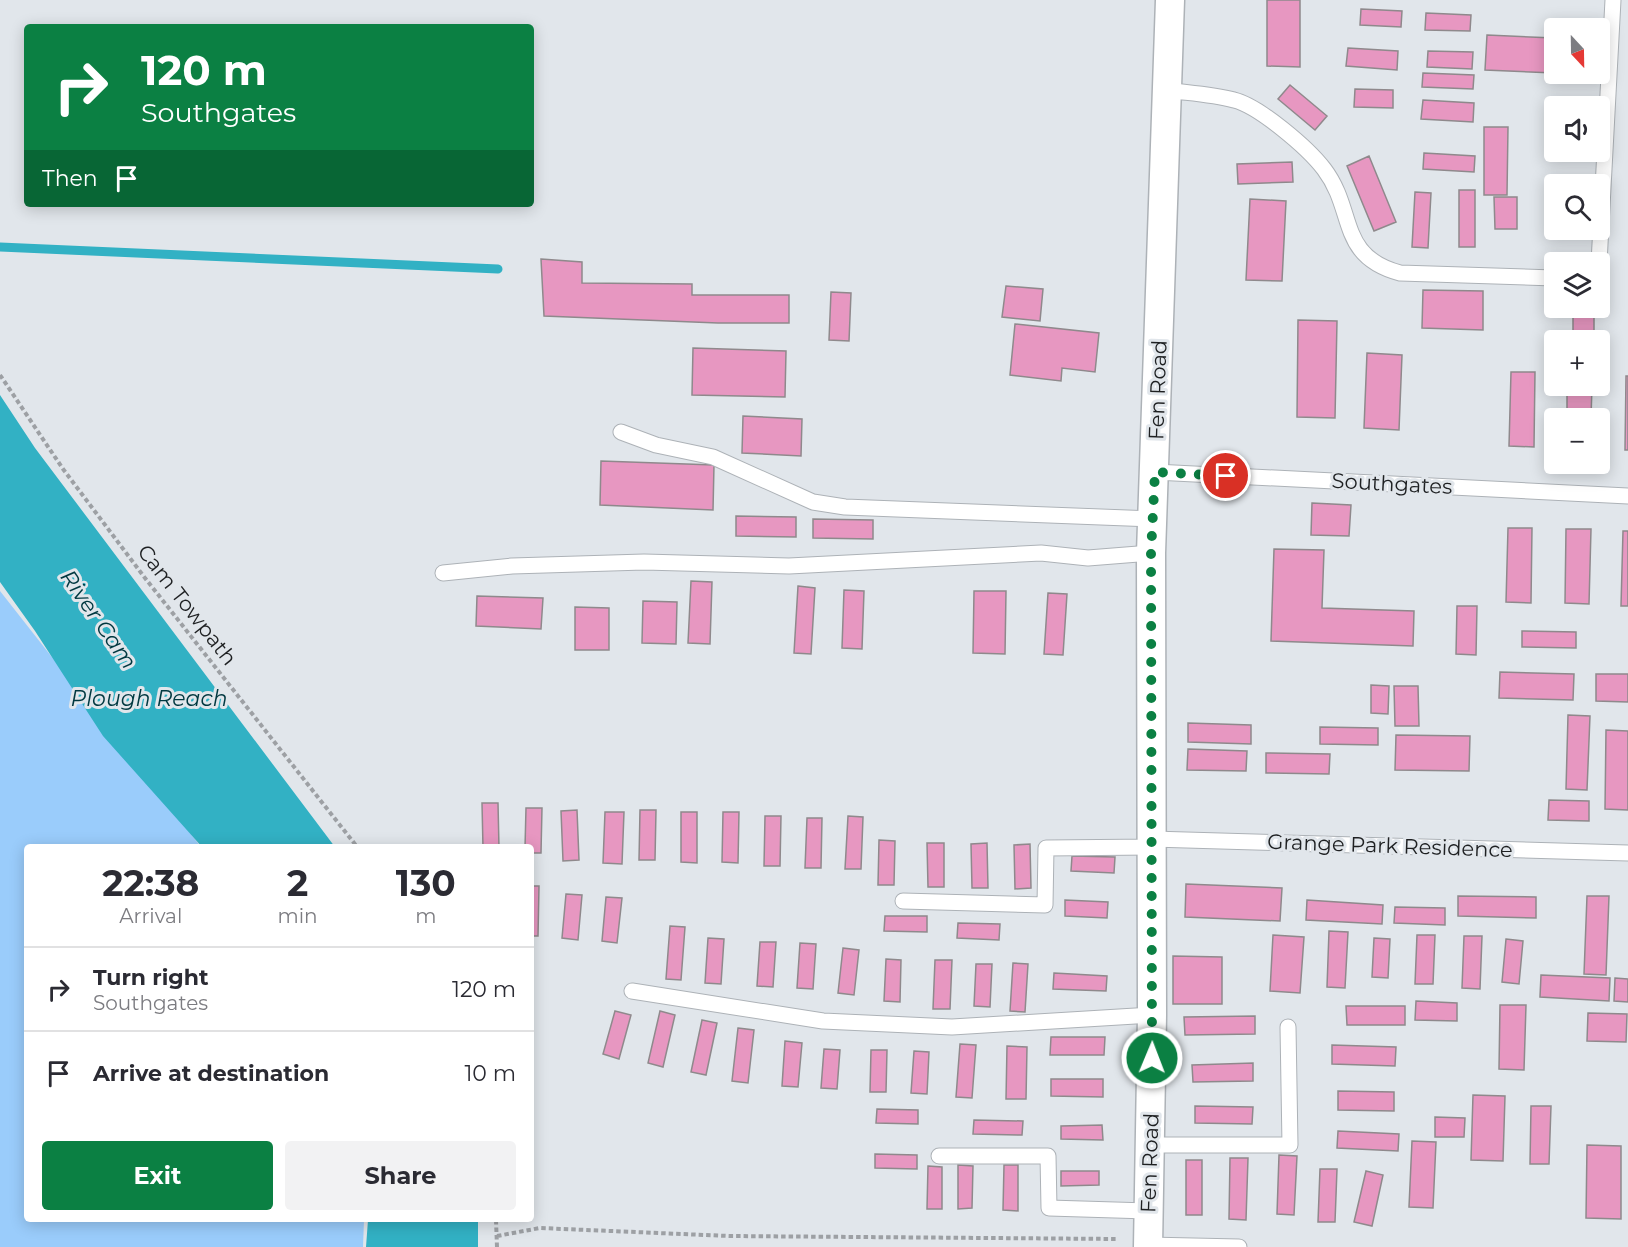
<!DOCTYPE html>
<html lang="en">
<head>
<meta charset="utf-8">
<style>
  body { margin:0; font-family:Montserrat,sans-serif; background:#f2f2f3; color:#2b2b33; height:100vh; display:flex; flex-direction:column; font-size:22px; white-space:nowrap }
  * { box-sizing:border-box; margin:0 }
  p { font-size:20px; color:#7c7c81 }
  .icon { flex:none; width:33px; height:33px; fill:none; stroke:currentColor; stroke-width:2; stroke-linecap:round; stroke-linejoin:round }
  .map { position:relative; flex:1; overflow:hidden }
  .sheet { position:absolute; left:24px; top:844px; width:510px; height:378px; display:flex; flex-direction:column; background:#fff; border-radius:6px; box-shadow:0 3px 15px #0003 }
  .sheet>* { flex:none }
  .hud { position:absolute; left:24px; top:24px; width:510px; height:183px; border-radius:6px; box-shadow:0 3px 15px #0003; background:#0b8043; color:#fff; overflow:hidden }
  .needle { width:39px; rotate:158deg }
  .buttons { position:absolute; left:1544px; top:18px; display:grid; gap:12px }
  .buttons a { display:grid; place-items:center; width:66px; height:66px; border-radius:6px; background:#fff; box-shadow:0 3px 15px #0003; font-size:30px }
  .pin { position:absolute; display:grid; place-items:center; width:51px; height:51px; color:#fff; margin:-26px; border:3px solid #fff; border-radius:50%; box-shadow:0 2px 6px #0007 }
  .me { position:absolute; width:66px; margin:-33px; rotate:1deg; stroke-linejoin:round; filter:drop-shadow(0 0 4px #0008) }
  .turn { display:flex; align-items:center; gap:21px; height:126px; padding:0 18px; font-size:27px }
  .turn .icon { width:78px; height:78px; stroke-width:2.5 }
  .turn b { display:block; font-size:42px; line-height:51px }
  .then { display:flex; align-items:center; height:57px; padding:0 18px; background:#0003; gap:12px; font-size:22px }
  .eta { display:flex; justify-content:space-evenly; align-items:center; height:102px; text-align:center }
  .eta b { font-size:36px; font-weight:700; line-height:42px }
  .action { display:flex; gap:12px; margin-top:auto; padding:12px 18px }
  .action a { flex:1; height:69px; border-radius:6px; background:#0b8043; color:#fff; font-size:24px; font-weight:700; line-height:69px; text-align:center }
  .action a+a { background:#f2f2f3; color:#2b2b33 }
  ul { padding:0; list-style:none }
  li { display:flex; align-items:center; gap:18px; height:84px; padding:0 18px; border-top:2px solid #e1e1e2 }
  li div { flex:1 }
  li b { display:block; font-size:22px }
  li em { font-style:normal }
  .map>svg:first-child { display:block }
</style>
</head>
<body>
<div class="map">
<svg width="1628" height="1247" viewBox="0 0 1628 1247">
  <rect width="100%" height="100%" fill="#e1e6eb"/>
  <!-- green -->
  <path fill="#9accfb" d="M0,591L201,847L27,848V1220H364L363,1247H0Z"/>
  <!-- water -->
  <path fill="#32b1c4" d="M0,395L35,448L335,847H202L103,736L35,631L0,582Z
    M368,1220H478V1247H366Z"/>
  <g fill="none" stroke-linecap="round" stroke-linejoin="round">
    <!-- stream -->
    <path stroke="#32b1c4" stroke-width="9" d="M0,247L498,269"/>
  </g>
  <!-- building -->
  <path fill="#e797c1" stroke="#8f898c" stroke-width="1.5" d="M1267,0H1300V67L1267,66Z
    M1361,9L1402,11L1401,27L1360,25Z
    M1426,13L1471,15L1470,31L1425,30Z
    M1487,35L1554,38V73L1485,70Z
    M1348,48L1398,51L1397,70L1346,66Z
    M1428,51L1473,52L1472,69L1427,67Z
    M1423,73L1474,75L1473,89L1422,87Z
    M1290,85L1327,116L1315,130L1278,99Z
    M1355,89L1393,90V108L1354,107Z
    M1423,100L1474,103L1473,122L1421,119Z
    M1484,127H1508L1507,195H1484Z
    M1424,153L1475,156L1474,172L1423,169Z
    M1369,156L1396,222L1374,231L1347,166Z
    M1292,162L1293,182L1238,184L1237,164Z
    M1459,190H1475V247H1459Z
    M1415,192L1431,193L1428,248L1412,247Z
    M1494,197H1517V229H1495Z
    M1250,199L1286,201L1282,281L1246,280Z
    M541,259L582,262V283L692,284V295H789V323H718L544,316Z
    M1006,286L1043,289L1040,321L1002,317Z
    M1423,290L1483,291V330L1422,328Z
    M831,292L851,293L849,341L829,340Z
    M1573,308H1594V340H1573Z
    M1298,320L1337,321L1335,418L1297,417Z
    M1015,324L1099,333L1095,372L1062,368L1061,381L1010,375Z
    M693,348L786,351L785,397L692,395Z
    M1367,353L1402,355L1399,430L1364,428Z
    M1511,372H1535L1534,447L1509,446Z
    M1626,376H1628V450H1625Z
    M1567,386H1592L1591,418H1567Z
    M743,416L802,419L801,456L742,453Z
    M601,461L714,465L713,510L600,505Z
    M1312,503L1351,505L1349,536L1311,535Z
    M736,516L796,517V537L736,536Z
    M813,519L873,520V539L813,538Z
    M1508,528H1532L1531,603L1506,602Z
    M1566,529H1591L1589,604L1565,603Z
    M1623,531H1628V606H1621Z
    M1274,549L1324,550L1322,608L1414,611L1413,646L1271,641Z
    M691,581L712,582L710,644L688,643Z
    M798,586L815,588L811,654L794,653Z
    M844,590L864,591L862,649L842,648Z
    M974,591H1006L1005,654L973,653Z
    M1048,593L1067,594L1063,655L1044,654Z
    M477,596L543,598L541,629L476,626Z
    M643,601L677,602L676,644L642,643Z
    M1457,606H1477L1476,655L1456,654Z
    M575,607L609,608V650H575Z
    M1522,631L1576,632V648L1522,647Z
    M1500,672L1574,674L1573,700L1499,698Z
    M1596,674H1628V702L1596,701Z
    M1371,685L1389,686L1388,714L1371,713Z
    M1394,686H1418L1419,726H1395Z
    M1568,715L1590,716L1587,790L1566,789Z
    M1188,723L1251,725V744L1188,742Z
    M1320,727L1378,728V745L1320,744Z
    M1606,730L1628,731V810L1605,809Z
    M1396,735L1470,736L1469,771L1395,770Z
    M1188,749L1247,751L1246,771L1187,770Z
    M1266,753L1330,754L1329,774L1266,773Z
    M1549,800L1589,801V821L1548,820Z
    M482,803H498L499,848H483Z
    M526,808H542L541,853H531V848H525Z
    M577,810L579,860L563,861L561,811Z
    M640,810H656L655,860H639Z
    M605,812H624L622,864L603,863Z
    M681,812H697V863L681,862Z
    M723,812H739L738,863L722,862Z
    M765,816H781L780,866H764Z
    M848,816L863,817L861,869H845Z
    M807,818H822L821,868H805Z
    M879,840L895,841L894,885H878Z
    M927,843H944V887H928Z
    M987,843L988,888H972L971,844Z
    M1030,844L1031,888L1015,889L1014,845Z
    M1072,856L1115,857L1114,873L1071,871Z
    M1186,884L1282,888L1280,921L1185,917Z
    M531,886H539L538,936H531Z
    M566,894L582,895L578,940L562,938Z
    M1458,896L1536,897V918L1458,916Z
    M1587,896H1609L1606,975L1584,974Z
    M606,897L622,898L617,943L602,941Z
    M1065,900L1108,902L1107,918L1065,916Z
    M1307,900L1383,905L1382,924L1306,920Z
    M1395,907L1445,908V925L1394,923Z
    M885,916H927V932L884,931Z
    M958,923L1000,924L999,940L957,938Z
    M670,926L685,927L681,980L666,979Z
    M1329,931L1348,932L1345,988L1327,987Z
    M1273,935L1304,937L1300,993L1270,991Z
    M1417,935H1435L1433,984H1415Z
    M1464,936H1482L1480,989L1462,988Z
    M708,938L724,939L721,984L705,983Z
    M1374,938L1390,939L1388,978L1372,977Z
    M1506,939L1523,941L1519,984L1502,982Z
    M760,942H776L773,987L757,986Z
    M800,943L816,944L813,989L797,988Z
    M843,948L859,950L854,995L838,993Z
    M1173,956L1222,957V1004H1173Z
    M886,959L901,960L900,1002L884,1001Z
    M935,960H952L950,1009H933Z
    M1013,963L1028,964L1025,1012L1010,1011Z
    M976,964H992L990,1007L974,1006Z
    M1054,973L1107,976L1106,991L1053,989Z
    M1541,975L1610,978L1609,1001L1540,997Z
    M1615,978L1628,979V1002L1614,1001Z
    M1416,1001L1457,1003V1021L1415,1020Z
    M1500,1005H1526L1524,1070L1499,1069Z
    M1346,1006H1405V1025H1347Z
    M615,1011L631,1015L619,1059L603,1054Z
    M660,1011L675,1015L663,1067L648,1063Z
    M1588,1013L1627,1014L1626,1042L1587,1041Z
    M1255,1016V1034L1185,1035L1184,1017Z
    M702,1020L717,1023L706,1075L691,1072Z
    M738,1028L754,1030L748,1083L732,1081Z
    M1051,1037H1105L1104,1055H1050Z
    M785,1041L802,1043L798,1087L782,1086Z
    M960,1044L976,1045L972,1098L956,1097Z
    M1332,1045L1396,1047L1395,1066L1332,1064Z
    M1007,1046L1027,1047L1026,1099H1006Z
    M824,1049L840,1050L837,1089L821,1088Z
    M871,1050H887L886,1092H870Z
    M914,1051L929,1052L927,1094L911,1093Z
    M1253,1063V1081L1193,1082L1192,1065Z
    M1051,1079H1103V1097L1051,1096Z
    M1338,1091L1394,1092V1111L1338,1110Z
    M1473,1095L1505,1096L1503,1161L1471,1160Z
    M1195,1106L1253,1107L1252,1124L1195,1123Z
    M1531,1106H1551L1549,1164H1530Z
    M877,1109L918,1110V1124L876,1123Z
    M1435,1117L1465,1118L1464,1137H1435Z
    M974,1120L1023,1121L1022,1135L973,1134Z
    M1102,1125L1103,1140L1061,1139V1126Z
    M1338,1131L1399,1134L1398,1151L1337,1148Z
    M1412,1141L1436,1142L1433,1208L1409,1207Z
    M1587,1145L1621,1146V1219L1586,1218Z
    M875,1154L917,1155V1169L875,1168Z
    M1279,1155L1297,1156L1294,1215L1277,1214Z
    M1230,1158H1248L1246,1220L1229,1219Z
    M1186,1160H1202V1215H1186Z
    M958,1165L973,1166L972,1208L958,1209Z
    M1004,1165H1018V1211L1003,1210Z
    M928,1166L942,1167V1209H927Z
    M1320,1169H1337L1335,1222H1318Z
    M1061,1171H1099V1185L1061,1186Z
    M1366,1171L1383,1175L1372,1226L1354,1222Z"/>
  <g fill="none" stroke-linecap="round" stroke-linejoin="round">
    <defs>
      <path id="service" d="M1166,90C1188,93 1212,94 1234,100C1259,106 1308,148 1324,169C1356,211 1337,256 1400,273L1554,278
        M1599,263L1613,0
        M621,432L656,445L713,457L813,502L845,507L1153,519
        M1155,472L1628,496
        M443,573L512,566L644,562L789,566L1041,553L1088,558L1151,553
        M1152,839L1628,853
        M903,901L1045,905L1046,848L1152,847
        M632,991L823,1021L952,1027L1152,1015
        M1151,1145H1290L1288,1027
        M939,1156H1048L1049,1208L1148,1211
        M1148,1245L1239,1247"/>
      <path id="minor" d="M1148,1247L1152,1015L1151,553L1170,0"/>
    </defs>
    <!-- service casing -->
    <use href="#service" stroke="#adb2b7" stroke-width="17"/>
    <!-- minor casing -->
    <use href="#minor" stroke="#adb2b7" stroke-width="31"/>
    <!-- path -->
    <path stroke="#9da0a4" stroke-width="4" stroke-dasharray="4.5 3" stroke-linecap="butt" d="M0,375L63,469L145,578L358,848
      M496,1220L497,1247
      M497,1236L540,1228L729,1236L1118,1239"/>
    <!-- service -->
    <use href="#service" stroke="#fff" stroke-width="15"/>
    <!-- minor -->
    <use href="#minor" stroke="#fff" stroke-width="28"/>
  </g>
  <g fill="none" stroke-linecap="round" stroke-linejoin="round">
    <!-- route -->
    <path stroke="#0b8043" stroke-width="10" stroke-dasharray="0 18" d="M1152,1058L1151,553L1155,472L1226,476"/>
  </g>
  <g text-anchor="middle" stroke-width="6" stroke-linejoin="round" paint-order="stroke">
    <!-- street labels -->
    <g font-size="21" fill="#1e2022" stroke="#e1e6eb">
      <text transform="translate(1158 390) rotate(-88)" y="7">Fen Road</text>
      <text transform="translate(1392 484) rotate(3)" y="7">Southgates</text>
      <text transform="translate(187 605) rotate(52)" y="7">Cam Towpath</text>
      <text transform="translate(1390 846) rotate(2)" y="7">Grange Park Residence</text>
      <text transform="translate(1150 1163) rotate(-88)" y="7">Fen Road</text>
    </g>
    <!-- water labels -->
    <g font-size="22" font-style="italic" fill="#003840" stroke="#e1e6eb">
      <text transform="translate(99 619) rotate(55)" y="8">River Cam</text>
      <text x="149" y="706">Plough Reach</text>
    </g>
  </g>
</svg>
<div class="buttons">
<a><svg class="needle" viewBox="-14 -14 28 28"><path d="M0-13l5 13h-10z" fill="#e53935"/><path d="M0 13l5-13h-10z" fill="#7c7c81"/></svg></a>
<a><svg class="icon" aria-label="sound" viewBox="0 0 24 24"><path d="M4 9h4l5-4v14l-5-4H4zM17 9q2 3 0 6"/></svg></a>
<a><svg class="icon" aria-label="search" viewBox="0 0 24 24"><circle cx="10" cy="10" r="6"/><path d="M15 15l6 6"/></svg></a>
<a><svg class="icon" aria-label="layers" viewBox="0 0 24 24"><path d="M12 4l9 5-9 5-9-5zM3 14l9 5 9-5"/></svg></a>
<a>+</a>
<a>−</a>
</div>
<div class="pin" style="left:1226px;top:476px;background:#d93025"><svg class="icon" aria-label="arrive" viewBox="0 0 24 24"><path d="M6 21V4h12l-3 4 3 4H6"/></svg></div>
<svg class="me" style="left:1152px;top:1058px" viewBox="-20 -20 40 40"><circle r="17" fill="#0b8043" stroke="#fff" stroke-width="3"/><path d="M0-11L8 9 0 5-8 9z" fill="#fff"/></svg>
<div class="hud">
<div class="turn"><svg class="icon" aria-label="right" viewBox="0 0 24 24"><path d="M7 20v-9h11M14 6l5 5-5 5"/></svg><div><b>120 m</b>Southgates</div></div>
<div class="then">Then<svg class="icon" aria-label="arrive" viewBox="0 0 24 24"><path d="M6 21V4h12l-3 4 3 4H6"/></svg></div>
</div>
<section class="sheet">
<div class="eta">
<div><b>22:38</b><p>Arrival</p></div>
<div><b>2</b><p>min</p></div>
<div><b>130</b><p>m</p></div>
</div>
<ul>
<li><svg class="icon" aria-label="right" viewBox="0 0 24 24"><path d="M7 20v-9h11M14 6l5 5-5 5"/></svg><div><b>Turn right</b><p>Southgates</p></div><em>120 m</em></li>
<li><svg class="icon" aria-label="arrive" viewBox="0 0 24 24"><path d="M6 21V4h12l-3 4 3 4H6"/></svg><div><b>Arrive at destination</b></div><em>10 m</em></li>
</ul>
<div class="action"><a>Exit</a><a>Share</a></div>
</section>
</div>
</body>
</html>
